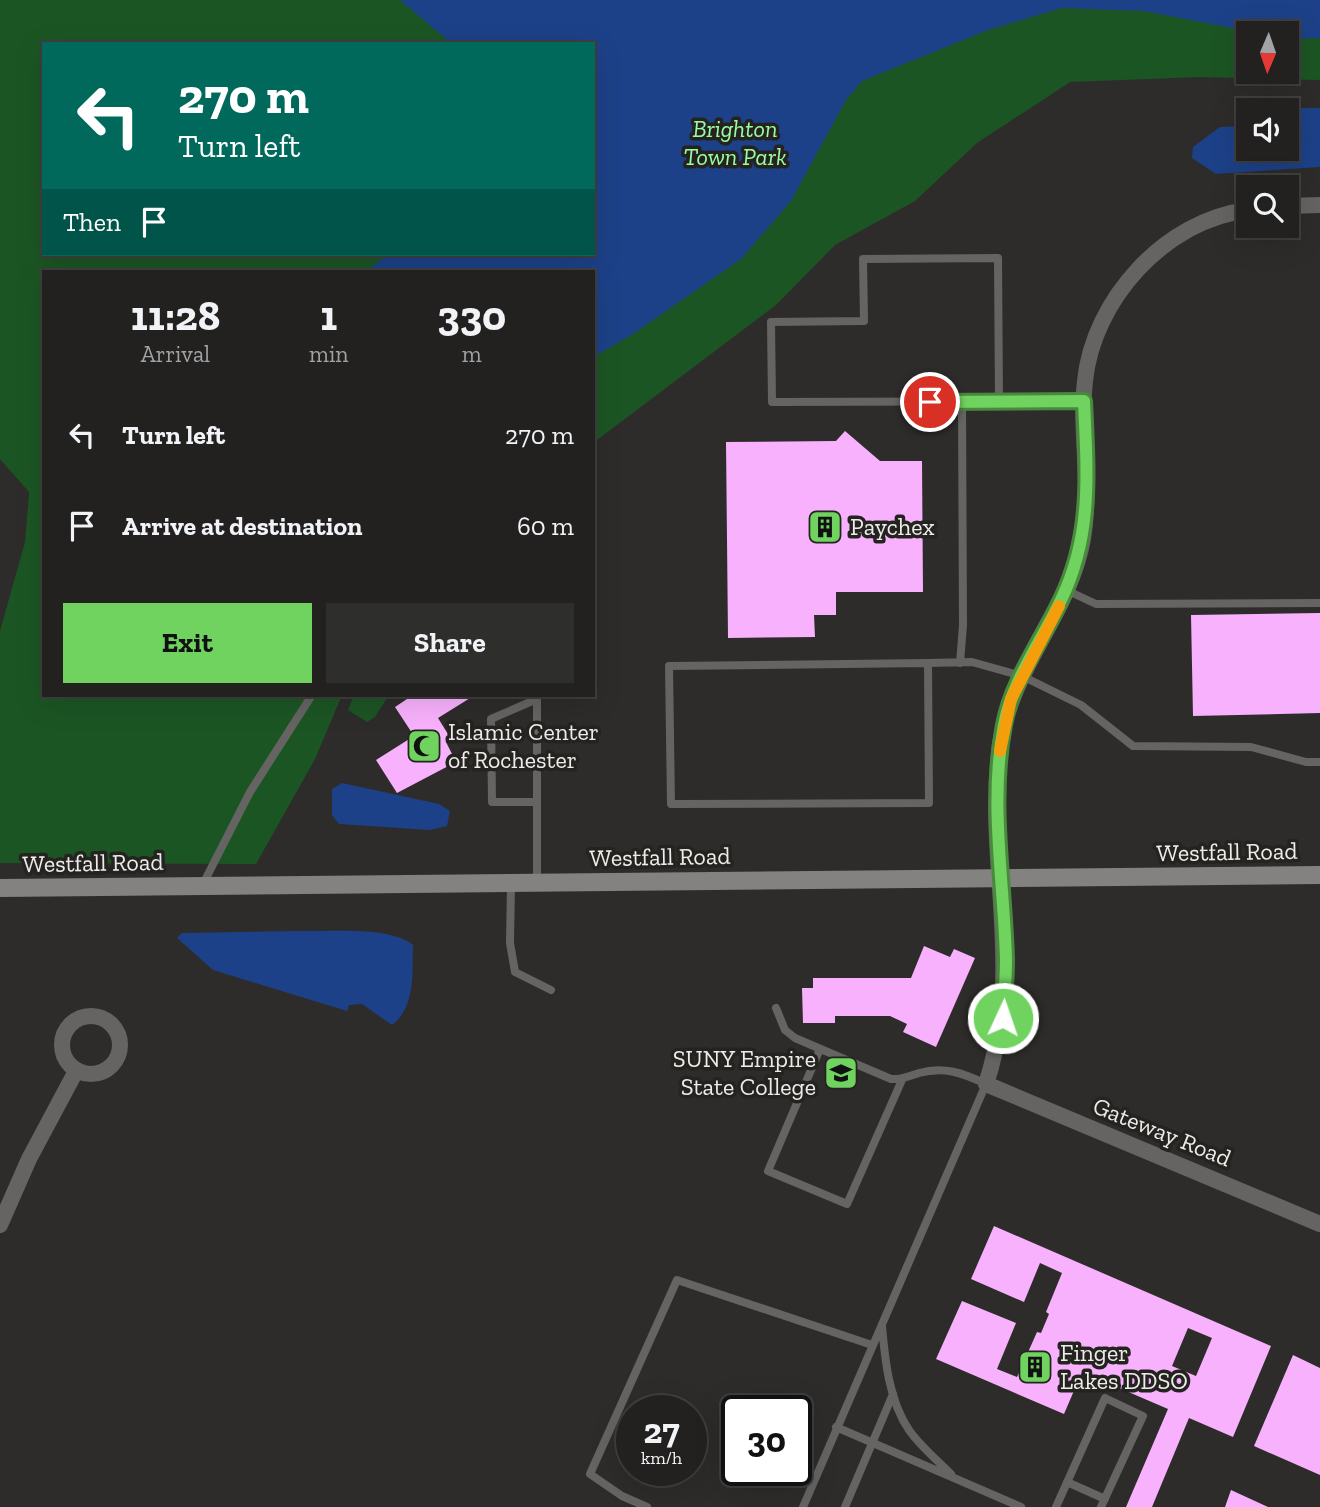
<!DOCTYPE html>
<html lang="en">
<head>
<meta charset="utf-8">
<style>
  body { margin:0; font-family:"Zilla Slab",serif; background:#2e2e2d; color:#f1f3f6; height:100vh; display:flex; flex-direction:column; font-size:26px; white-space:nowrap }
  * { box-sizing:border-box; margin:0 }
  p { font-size:23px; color:#a2a3a5 }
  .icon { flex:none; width:38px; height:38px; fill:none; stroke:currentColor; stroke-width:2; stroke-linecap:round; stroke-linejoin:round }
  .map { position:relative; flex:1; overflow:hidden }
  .side { position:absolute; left:42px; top:270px; width:553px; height:427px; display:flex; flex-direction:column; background:#222120; border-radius:0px; box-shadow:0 7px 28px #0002,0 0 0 2px #3f3e3e }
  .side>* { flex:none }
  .hud { position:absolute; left:42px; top:42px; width:553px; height:214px; border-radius:0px; box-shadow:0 7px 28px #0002,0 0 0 2px #3f3e3e; background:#00695c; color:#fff; overflow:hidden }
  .needle { width:46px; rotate:182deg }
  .tools { position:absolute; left:1236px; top:21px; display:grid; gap:14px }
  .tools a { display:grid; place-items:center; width:63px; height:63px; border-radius:0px; background:#222120; box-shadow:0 7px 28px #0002,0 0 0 2px #3f3e3e; font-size:35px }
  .speed { position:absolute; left:616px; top:1395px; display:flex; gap:14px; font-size:35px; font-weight:700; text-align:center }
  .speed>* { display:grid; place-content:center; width:91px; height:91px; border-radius:50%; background:#222120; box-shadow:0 7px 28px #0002,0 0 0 2px #3f3e3e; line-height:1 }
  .speed small { font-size:18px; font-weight:400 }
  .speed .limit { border:4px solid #111; border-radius:10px; background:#fff; color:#111 }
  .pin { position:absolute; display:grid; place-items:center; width:60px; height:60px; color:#fff; margin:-30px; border:4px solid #fff; border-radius:50%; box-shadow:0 2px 7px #0007 }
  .me { position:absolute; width:77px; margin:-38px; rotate:3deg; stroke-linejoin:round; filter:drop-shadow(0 0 5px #0008) }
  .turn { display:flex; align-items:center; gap:24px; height:147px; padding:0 21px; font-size:32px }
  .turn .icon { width:91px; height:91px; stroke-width:2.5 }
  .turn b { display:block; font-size:49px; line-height:60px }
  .then { display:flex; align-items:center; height:66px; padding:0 21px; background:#0003; gap:14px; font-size:26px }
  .eta { display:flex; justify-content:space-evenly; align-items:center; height:119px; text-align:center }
  .eta b { font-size:42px; font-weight:700; line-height:49px }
  .cta { display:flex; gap:14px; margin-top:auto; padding:14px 21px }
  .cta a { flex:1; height:80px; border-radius:0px; background:#70d35f; color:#111; font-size:28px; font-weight:700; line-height:80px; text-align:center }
  .cta a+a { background:#2e2e2d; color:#f1f3f6 }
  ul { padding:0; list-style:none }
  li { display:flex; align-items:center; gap:21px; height:91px; padding:0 21px }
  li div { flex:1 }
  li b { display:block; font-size:26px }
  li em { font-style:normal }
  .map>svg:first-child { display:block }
</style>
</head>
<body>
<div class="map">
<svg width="1320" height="1507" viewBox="0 0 1320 1507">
  <rect width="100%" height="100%" fill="#2e2c2a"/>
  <!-- green -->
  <path fill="#1c5524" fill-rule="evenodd" d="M0,0H1320V80L1199,77L1070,82L977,143L915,201L835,245L776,305L593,443V271H44V695H342L315,759L256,864L0,863V631L25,542L29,492L0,459ZM1248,33H1286V72H1248ZM44,44H593V254H44Z
    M354,695H389L375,717L367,722L348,710Z"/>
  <!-- water -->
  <path fill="#1d4188" d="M400,0H1320V38L1289,39L1286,33H1258L1144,11L1062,8L988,30L862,81L846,100L791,201L741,259L633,334L593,357V271H366L389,254H593V44H452Z
    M1292,108H1320V167L1216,174L1192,158L1193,147L1220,127L1248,126V149H1286V110Z
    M342,783L439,804L450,811L447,826L430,830L339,824L332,815V789Z
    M299,931C329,932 391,926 413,945C412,971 416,1007 392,1025L362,1004L349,1005L347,1011L213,970L177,938L182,933Z"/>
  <!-- building -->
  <path fill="#f8b1fc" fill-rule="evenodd" d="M845,431L880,461H922L923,592H836V615H814L815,637L728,638L726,442L836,441Z
    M1320,613V713L1193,716L1191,615Z
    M413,695H475L438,718L451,739L446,742L456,762L397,793L376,760L414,736L395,707Z
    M924,946L950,957L954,949L975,958L936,1047L903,1032L907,1024L890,1016H835V1023H803L802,988H813V978H911Z
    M994,1226L1271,1346L1233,1437L1189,1418L1152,1507H1126L1168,1409L1082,1372L1064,1414L936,1359L962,1301L1016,1323L997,1369L1017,1377L1037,1332L1041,1333L1049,1314L1046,1312L1062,1273L1040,1263L1024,1302L971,1279ZM1188,1328L1212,1338L1196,1376L1172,1366Z
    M1293,1355L1320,1368V1475L1254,1446Z
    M1231,1490L1268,1507H1225Z"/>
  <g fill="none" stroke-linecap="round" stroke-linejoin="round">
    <!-- lane -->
    <path stroke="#656463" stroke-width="8" d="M999,402L998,258L863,259L864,321L771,322L772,402L1084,401
      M1066,590L1096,604L1320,603
      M928,663L929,803L671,804L669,666L928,663L972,662L1022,676L1081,705L1133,746L1251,747L1306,762H1320
      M960,663L963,625L962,402
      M537,802H492L491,719L537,699V883
      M511,884L510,943L515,972L551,990
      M202,886L250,792L312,695
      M776,1008L785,1030L795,1038L891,1079C902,1080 909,1076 919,1073C944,1066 963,1073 986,1084L803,1507
      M820,1049L768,1171L847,1204L902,1080
      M882,1326C885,1360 889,1401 909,1430C920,1446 937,1460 951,1474
      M836,1427L1021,1507
      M1067,1482L1105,1499
      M647,1507L622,1496L590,1474L677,1280L872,1345
      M845,1507L893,1394
      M1056,1507L1105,1398L1143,1416L1101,1507"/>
    <!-- street -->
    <path stroke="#656463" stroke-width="16" d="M1286,206L1320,205
      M1248,210C1165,220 1093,300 1085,381C1079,434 1092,486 1083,539C1070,613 1011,669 1000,744C984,860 1025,967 986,1084L1320,1224
      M62 1045a29 29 0 1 1 58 0a29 29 0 1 1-58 0Z
      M0,1225L29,1159L76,1071"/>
    <!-- secondary -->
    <path stroke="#848281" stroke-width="18" d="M0,888L1320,875"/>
  </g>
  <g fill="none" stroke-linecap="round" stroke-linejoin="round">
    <defs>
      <path id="route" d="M930,402L1084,401C1087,472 1093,534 1061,600C1042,640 1012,681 1004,725C989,802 1004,882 1006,960C1006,979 1004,999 1003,1018"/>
    </defs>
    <!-- route casing -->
    <use href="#route" stroke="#49893e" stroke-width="18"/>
    <!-- route -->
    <use href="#route" stroke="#70d35f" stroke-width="12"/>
    <!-- slow -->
    <path stroke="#f59e0b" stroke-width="12" d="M1000,751L1011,699L1059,606"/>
  </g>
  <!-- icons -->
  <defs>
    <symbol id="building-square" viewBox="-11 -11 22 22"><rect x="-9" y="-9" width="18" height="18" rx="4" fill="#70d35f" stroke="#242320"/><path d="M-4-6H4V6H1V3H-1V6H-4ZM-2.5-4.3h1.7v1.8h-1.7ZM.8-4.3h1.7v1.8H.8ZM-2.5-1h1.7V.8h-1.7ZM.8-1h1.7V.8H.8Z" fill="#111"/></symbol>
    <symbol id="mosque-square" viewBox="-11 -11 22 22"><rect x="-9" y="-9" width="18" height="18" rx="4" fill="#70d35f" stroke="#242320"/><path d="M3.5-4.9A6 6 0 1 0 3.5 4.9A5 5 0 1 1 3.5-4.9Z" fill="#111"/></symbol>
    <symbol id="university-square" viewBox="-11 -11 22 22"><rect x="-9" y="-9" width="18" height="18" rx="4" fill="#70d35f" stroke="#242320"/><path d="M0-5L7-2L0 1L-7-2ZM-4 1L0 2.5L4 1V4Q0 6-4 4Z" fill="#111"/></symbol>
  </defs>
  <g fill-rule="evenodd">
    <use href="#building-square" x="806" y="508" width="38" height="38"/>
    <use href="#mosque-square" x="405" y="727" width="38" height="38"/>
    <use href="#university-square" x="822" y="1054" width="38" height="38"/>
    <use href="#building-square" x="1016" y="1348" width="38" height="38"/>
  </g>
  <g text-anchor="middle" stroke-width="7" stroke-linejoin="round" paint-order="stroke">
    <!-- park labels -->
    <g font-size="24" font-style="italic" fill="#99fda1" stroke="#242320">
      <text x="735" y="137">Brighton<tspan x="735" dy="28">Town Park</tspan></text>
    </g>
    <!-- poi labels -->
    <g font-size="24" fill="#edeceb" stroke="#242320" text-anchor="start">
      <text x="850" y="535">Paychex</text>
      <text x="448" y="740">Islamic Center<tspan x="448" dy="28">of Rochester</tspan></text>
      <text x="816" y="1067" text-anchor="end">SUNY Empire<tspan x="816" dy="28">State College</tspan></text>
      <text x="1060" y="1361">Finger<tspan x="1060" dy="28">Lakes DDSO</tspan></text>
    </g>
    <!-- street labels -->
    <g font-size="24" fill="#edeceb" stroke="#242320">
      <text transform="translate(1227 852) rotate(-1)" y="8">Westfall Road</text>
      <text transform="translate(660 857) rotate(-1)" y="8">Westfall Road</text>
      <text transform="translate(93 863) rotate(-1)" y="8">Westfall Road</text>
      <text transform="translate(1162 1132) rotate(22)" y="8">Gateway Road</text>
    </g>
  </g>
</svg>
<div class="tools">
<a><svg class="needle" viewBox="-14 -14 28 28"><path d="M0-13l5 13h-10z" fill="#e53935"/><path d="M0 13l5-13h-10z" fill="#a2a3a5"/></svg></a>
<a><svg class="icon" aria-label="sound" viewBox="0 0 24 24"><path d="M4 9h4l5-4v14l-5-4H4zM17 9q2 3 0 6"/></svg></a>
<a><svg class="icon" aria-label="search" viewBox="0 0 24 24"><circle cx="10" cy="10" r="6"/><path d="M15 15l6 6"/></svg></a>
</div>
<div class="speed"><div>27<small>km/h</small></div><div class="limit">30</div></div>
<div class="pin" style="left:930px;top:402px;background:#d93025"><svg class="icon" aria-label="arrive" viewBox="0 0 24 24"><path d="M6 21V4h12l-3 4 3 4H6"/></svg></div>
<svg class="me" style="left:1003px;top:1018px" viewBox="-20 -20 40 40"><circle r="17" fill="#70d35f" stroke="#fff" stroke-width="3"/><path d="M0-11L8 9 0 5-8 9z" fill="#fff"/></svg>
<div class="hud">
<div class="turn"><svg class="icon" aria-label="left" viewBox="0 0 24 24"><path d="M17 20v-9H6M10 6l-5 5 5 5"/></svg><div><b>270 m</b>Turn left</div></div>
<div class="then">Then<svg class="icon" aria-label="arrive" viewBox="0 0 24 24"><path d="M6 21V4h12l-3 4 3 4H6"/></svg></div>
</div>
<section class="side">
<div class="eta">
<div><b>11:28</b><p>Arrival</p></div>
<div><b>1</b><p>min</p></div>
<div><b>330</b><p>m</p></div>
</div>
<ul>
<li><svg class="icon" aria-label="left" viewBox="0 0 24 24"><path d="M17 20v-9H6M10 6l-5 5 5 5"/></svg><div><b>Turn left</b></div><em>270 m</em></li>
<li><svg class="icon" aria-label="arrive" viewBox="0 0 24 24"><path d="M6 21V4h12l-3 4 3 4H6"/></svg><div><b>Arrive at destination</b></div><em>60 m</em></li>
</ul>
<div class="cta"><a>Exit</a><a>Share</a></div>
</section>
</div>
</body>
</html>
